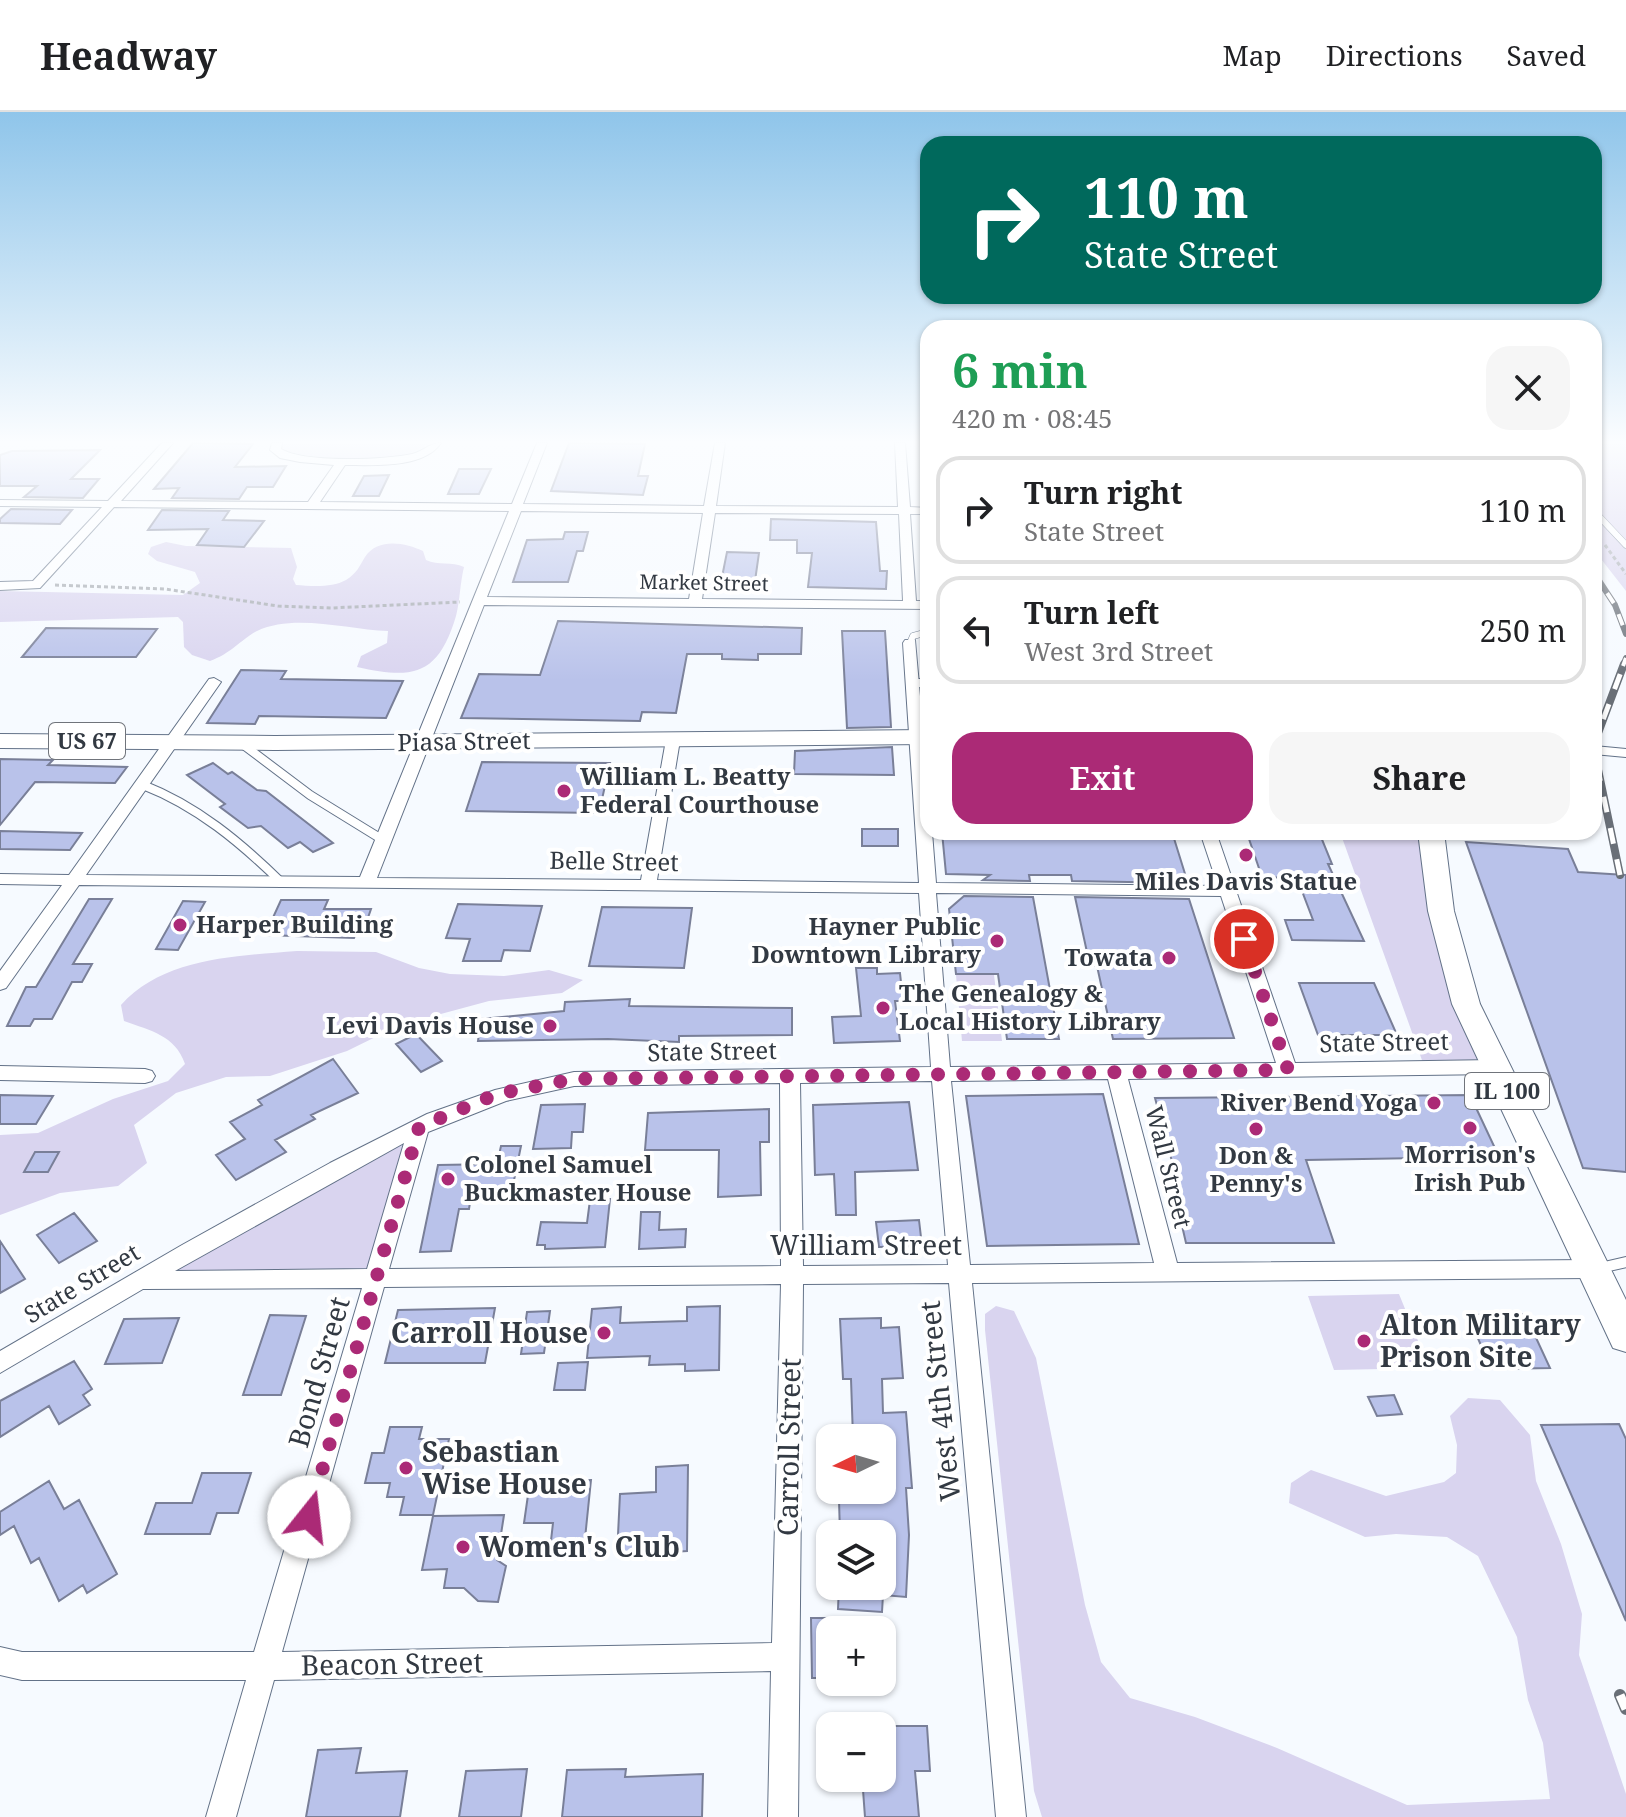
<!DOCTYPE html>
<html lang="en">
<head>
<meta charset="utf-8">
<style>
  body { margin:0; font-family:"Noto Serif",serif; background:#f6f6f6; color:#202124; height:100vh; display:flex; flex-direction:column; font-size:30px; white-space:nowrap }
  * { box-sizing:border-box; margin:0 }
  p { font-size:26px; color:#757577 }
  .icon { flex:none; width:44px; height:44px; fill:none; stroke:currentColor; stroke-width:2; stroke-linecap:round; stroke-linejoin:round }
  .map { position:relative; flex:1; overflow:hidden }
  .sheet { position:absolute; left:920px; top:208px; width:682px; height:520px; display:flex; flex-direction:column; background:#fff; border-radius:24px; box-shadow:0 2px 6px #0004 }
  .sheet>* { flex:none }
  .guide { position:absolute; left:920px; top:24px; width:682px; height:168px; border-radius:24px; box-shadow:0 2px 6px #0004; background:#00695c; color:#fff; overflow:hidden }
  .needle { width:52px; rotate:265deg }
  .fabs { position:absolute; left:816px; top:1312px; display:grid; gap:16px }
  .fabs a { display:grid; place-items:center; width:80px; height:80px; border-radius:16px; background:#fff; box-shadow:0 2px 6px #0004; font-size:40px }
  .pin { position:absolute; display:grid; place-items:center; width:68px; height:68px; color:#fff; margin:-34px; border:4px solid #fff; border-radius:50%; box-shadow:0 2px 8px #0007 }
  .me { position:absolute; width:88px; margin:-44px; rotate:16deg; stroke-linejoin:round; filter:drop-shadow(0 0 6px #0008) }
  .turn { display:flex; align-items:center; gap:28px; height:168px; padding:0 32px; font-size:36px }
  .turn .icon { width:104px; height:104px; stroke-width:2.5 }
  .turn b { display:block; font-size:56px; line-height:68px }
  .round { display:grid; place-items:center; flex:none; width:84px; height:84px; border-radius:24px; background:#f6f6f6 }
  .summary { display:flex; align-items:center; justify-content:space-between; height:136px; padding:0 32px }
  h1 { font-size:48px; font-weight:700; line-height:60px; color:#1e9e55 }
  .action { display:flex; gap:16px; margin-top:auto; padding:16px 32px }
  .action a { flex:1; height:92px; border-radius:24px; background:#ab2a76; color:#fff; font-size:32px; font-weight:700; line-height:92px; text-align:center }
  .action a+a { background:#f6f6f6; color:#202124 }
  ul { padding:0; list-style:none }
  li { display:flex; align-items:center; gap:24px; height:108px; margin:0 16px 12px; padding:0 16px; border:4px solid #e0e0e0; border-radius:24px }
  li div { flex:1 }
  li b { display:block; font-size:30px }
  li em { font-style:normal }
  header { display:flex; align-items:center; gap:48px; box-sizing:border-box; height:112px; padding:0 40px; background:#fff; border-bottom:2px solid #e0e0e0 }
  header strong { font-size:38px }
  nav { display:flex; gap:44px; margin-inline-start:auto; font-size:28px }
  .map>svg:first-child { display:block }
</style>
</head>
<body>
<header>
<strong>Headway</strong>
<nav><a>Map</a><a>Directions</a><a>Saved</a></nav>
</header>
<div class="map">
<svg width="1626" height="1705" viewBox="0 0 1626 1705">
  <rect width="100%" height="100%" fill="#f6faff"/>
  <!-- green -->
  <path fill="#d9d4ef" d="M283,331H428C411,354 305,348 280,337Z
    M1594,331H1626V479L1594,438Z
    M166,430L186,434L291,436L297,455L293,467L296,473C311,474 332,476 346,468C357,461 359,455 365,445C378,425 406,431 423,439L426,448C438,454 452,449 464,455C460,471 460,488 456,504C438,565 412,567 357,555L361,544L387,531L388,519C349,518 295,501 257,519C239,529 232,541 210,549L192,543L184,535L183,510L178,505L0,510V479L183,483L200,471L195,460L157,449L148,442L151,435Z
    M1340,720H1424L1484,950L1423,951Z
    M297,839L376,840L419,856L450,862L504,864L549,858L583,868L562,881L489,889L400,913L347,939L270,964L226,965L176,981L134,1013L147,1051L118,1074L60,1081L0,1103V1023L38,1021L113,987L168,969L185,952C175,923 151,919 124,909L121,893C164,845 237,844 297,839Z
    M956,863H994L1002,929H962Z
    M411,1025L371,1161L157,1164Z
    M1399,1182L1429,1256L1334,1258L1308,1184Z
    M996,1194L1014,1199L1036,1246L1085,1493L1101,1550L1130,1586L1195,1605L1277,1636L1407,1693L1550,1687L1543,1631L1528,1588L1517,1525L1478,1444L1447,1425L1396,1422L1365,1425L1289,1391L1291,1371L1311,1358L1386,1384L1444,1370L1456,1361L1457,1333L1450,1304L1468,1286L1500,1288L1530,1323L1536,1369L1561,1432L1582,1502L1579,1543L1626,1682V1705H1042L1034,1679L985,1218V1202Z"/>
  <!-- building -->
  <path fill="#b9c2ea" stroke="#797f98" stroke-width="2" d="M193,331L253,332L235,355L286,354L273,375H247L239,387L172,386L179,376L154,377Z
    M569,331L645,332L638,364H648L643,383L551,379Z
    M100,338L71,367H99L83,386L24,385L37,374H0V343L12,339Z
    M459,357H491L479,382H448Z
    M389,363L379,384H353L364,364Z
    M11,397L72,398L60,412L0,411V407Z
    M162,398L229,399L223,408L264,409L244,435L197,433L208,417L148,418Z
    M771,407L876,410L880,459H887L886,477L808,475L812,441H797V428H770Z
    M565,420H588L583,439H577L568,470H513L527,428L563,427Z
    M727,440L759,441L754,476L720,475Z
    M558,509L802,516L801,542H758V548L722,547V542H687L676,601L642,600L640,609L461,606L479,562L540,563Z
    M46,516L157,517L136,545H22Z
    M842,519H885L891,615L847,616Z
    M241,558L286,559L281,567L403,569L386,606L259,604L255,612L207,611Z
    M892,635L894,663L794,662L795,639Z
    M0,647L53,648L48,653L127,655L115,671L35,670L0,713Z
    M482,650L610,651L599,701L466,699Z
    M213,651L228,662L232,660L257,678L266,679L333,731L313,740L300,730L288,736L261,714L248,716L220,695L225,692L187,663Z
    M862,717H898V734H862Z
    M0,719L82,721L70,738L0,737Z
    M942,720H1172L1186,765H1182L1184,771L1072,769L1071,763H1029L1030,769L983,768L990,763L946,762Z
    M1248,724L1321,725L1332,752H1328L1364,829L1292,828L1285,808H1313L1297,766L1262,765Z
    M1466,730L1568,737L1578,760L1626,763V1060L1583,1056Z
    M964,784L1033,785L1059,927H1007L998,862H956L949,797Z
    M1075,785L1189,787L1234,926L1113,927L1097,854H1090Z
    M89,787H112L73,852H92L82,870H72L52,907H34L30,914H7L26,875H36Z
    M281,788H328L324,797H371L364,817L357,818L354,826L265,823Z
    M183,789L205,790L178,838L156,837Z
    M458,792L542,794L530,839L504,838L501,849H463L470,827L446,826Z
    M602,795L692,796L684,856L589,854Z
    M856,856H877V862L900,861L903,889H895L900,929L834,931L832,905L861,904Z
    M1299,871H1374L1397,923H1318Z
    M630,887L629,894L792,896V923L679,924V930L608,927L478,929L481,907L564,899L565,890Z
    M416,922L442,949L421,960L396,932Z
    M333,947L358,981L311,1003L315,1007L275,1028L286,1040L236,1068L216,1043L245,1027L230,1010L262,993L258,988Z
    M1103,982L1139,1132L987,1134L966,984Z
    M0,983L53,984L36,1012H0Z
    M1470,983L1501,1049H1422L1420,1046L1306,1048L1334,1131H1186L1169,1057H1174L1155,986Z
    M909,990L918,1058L855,1060L856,1103H836L834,1062L815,1063L813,993Z
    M585,992L583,1020H572L571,1036L533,1037L541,993Z
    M769,997V1030H760L761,1083L718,1085L719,1038H645L648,1001Z
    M501,1034H521L512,1078H472L469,1097H459L451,1139L420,1140L438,1053L497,1052Z
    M35,1040H59L48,1060H24Z
    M610,1087L605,1135L545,1137V1133H537L541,1110L587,1111L590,1088Z
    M641,1100H660L659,1118L686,1117L685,1135L639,1137Z
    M74,1101L97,1129L59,1151L37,1123Z
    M919,1108L922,1134L879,1135L876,1110Z
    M0,1129L25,1167L0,1181Z
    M720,1194L719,1258L685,1259V1252L649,1253L650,1244L587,1246L592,1197L621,1195L620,1211L687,1209V1195Z
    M495,1196L485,1251H385L398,1198Z
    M550,1199L544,1241L521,1242L527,1200Z
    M1525,1202L1550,1256L1491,1257L1468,1203Z
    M270,1203L306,1204L281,1283H243Z
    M179,1206L162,1251L105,1252L124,1207Z
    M881,1206V1216L899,1215L903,1266L882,1267L883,1301L906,1300L912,1376H906L909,1423L906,1485L883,1483L882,1500L838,1497L839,1474H882V1422H840L839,1388H847L846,1378H882V1326H853L851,1267H843L840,1207Z
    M74,1249L92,1277L83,1283L90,1293L59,1312L49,1294L0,1325V1289Z
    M588,1250L585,1278H554L558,1251Z
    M1394,1283L1402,1302L1377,1304L1368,1285Z
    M1619,1312L1626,1327V1509L1541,1313Z
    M390,1315H422L419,1327H449L433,1403H400L404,1385H387L390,1371H365L372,1341H384Z
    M688,1353L687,1439L617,1443L620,1382L656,1380V1355Z
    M202,1361H251L238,1401H217L210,1422H145L156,1391H192Z
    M591,1368L583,1446H549L553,1411H524L530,1369Z
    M49,1369L64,1397L79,1388L117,1462L87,1481L83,1473L59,1489L39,1446L31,1451L14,1414L0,1423V1400Z
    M504,1403L497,1448L506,1454L498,1490L478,1489L464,1476H444L447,1457L422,1458L433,1404Z
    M811,1506H830V1566H812Z
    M882,1614H927L930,1659H915L919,1705H865L863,1678L882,1677Z
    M361,1636L356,1661L407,1659L400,1705H306L318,1638Z
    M527,1657L521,1705H459L466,1659Z
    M626,1657L625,1665L703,1662L702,1705H562L567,1658Z"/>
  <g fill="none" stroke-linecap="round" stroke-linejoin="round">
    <defs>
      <path id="service-far2" d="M1594,399L1626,433
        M910,531L913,524L928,520"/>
      <path id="service-far1" d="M915,571H928
        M241,631L310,683L383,728
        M1594,638L1626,641
        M143,673C197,694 240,730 281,770"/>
      <path id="service" d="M1600,1156L1626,1150"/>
      <path id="minor" d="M162,331H173L121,389L308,390L334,353L300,350L280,346L270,338L272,331H282L281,337C305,351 384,348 412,342C424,339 429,331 441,331C423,357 374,353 345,353L320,390L512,392L537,331H547L523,392L704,394L715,331H725L716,394L898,395L895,331H905L910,395L928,396V402H910L916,489H928V497L484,493L377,766L641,768L666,628L673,624L680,628L657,768L919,771L903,531L905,528H915L928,674V720H932L936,771L1218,774L1200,720H1216L1295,951L1495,948L1502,950L1505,955L1502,960L1495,962L1128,967L1177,1151L1592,1148L1600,1151L1603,1157L1600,1163L1592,1166L972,1171L1026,1705H996L949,1171L803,1172L798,1705H768L771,1559L274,1568L236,1705H206L246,1568H22L0,1563V1535L22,1540H254L362,1176L143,1177L0,1261V1239L182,1133L330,1051L427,1002L495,978L574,960L931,955L919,781L79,773L6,876L0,878V859L62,773L0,772V762L69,763L209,567L214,566L221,570L86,763L360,765L509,399L114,395L40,476L0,478V470L33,469L102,395L0,394V388L108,389ZM521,399L703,401L689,487L487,485ZM715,401L899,402L903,489L702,487ZM936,781L1221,784L1276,951L950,955ZM1108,967L1154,1151L970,1153L951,969ZM932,969L948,1153L803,1154L800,971ZM780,971L781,1154L389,1157L428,1020L506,989L574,974ZM404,1031L367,1157L175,1159ZM781,1172L772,1531L282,1540L384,1175Z
        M0,954L145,957L152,959L155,964L152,969L145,971L0,968Z"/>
      <path id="primary" d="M1418,720H1444L1454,799L1480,892L1626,1188V1240L1613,1236L1452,892L1428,799Z"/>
      <path id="trunk" d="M928,618V632L275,638L0,636V622L275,624Z"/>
    </defs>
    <!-- service-far2 casing -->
    <use href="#service-far2" stroke="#637288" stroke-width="7"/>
    <!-- service-far1 casing -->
    <use href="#service-far1" stroke="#637288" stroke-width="10"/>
    <!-- service casing -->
    <use href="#service" stroke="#637288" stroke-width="12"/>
    <!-- minor casing -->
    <use href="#minor" stroke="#637288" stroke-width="2"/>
    <!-- primary casing -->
    <use href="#primary" stroke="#637288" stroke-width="2"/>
    <!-- trunk casing -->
    <use href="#trunk" stroke="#637288" stroke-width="2"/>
    <!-- path -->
    <path stroke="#a3a8af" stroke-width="3" stroke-dasharray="4 3" stroke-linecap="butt" d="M1605,433L1626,462
      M55,473L165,477L278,494L331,496L460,490"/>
    <!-- service-far2 -->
    <use href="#service-far2" stroke="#fff" stroke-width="6"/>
    <!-- service-far1 -->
    <use href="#service-far1" stroke="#fff" stroke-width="8"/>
    <!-- service -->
    <use href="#service" stroke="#fff" stroke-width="10"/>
    <!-- minor -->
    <use href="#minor" fill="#fff" fill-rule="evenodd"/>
    <!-- primary -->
    <use href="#primary" fill="#fff" fill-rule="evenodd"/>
    <!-- trunk -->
    <use href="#trunk" fill="#fff" fill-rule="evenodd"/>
    <defs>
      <path id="rail-far2" d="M1594,461L1615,493L1626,522
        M1623,554L1626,546"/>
      <path id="rail-far1" d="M1620,763L1596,648L1595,629L1624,552"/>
      <path id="rail" d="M1620,1583L1626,1597"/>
    </defs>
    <!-- rail-far2 casing -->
    <use href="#rail-far2" stroke="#696f77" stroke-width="6"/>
    <!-- rail-far1 casing -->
    <use href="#rail-far1" stroke="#696f77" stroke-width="8"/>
    <!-- rail casing -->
    <use href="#rail" stroke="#696f77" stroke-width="12"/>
    <!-- rail-far2 -->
    <use href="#rail-far2" stroke="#fff" stroke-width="4" stroke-dasharray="12" stroke-linecap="butt"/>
    <!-- rail-far1 -->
    <use href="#rail-far1" stroke="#fff" stroke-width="5" stroke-dasharray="16" stroke-linecap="butt"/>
    <!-- rail -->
    <use href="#rail" stroke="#fff" stroke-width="9" stroke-dasharray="26" stroke-linecap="butt"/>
  </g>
  <!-- sky -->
  <linearGradient id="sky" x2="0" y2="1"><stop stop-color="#8fc5ea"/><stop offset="0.58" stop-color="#fbfdff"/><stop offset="1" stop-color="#fbfdff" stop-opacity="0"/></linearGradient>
  <rect width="1626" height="569" fill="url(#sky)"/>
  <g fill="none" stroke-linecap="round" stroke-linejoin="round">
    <!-- route -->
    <path stroke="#ab2a76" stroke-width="14" stroke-dasharray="0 25.2" d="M309,1405L419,1015L497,982L574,967L1288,958L1244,827"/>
  </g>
  <!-- markers -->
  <g fill="#ab2a76" stroke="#fff" stroke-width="3">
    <circle cx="564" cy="679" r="8"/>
    <circle cx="1246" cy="743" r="8"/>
    <circle cx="180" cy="813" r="8"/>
    <circle cx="997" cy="829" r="8"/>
    <circle cx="1169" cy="846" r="8"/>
    <circle cx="883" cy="896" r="8"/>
    <circle cx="550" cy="914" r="8"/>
    <circle cx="1434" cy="991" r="8"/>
    <circle cx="1470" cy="1016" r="8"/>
    <circle cx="1256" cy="1017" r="8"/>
    <circle cx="448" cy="1067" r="8"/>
    <circle cx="604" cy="1221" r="8"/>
    <circle cx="1364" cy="1229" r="8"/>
    <circle cx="406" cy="1356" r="8"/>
    <circle cx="463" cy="1435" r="8"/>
  </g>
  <g text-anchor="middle" stroke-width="8" stroke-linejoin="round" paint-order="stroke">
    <!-- far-street labels -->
    <g font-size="20" fill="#323942" stroke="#fff">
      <text transform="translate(704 471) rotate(1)" y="7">Market Street</text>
    </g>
    <!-- shield labels -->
    <g fill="#fff" stroke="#70747b" stroke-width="2">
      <rect x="49" y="611" width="76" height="36" rx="6"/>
      <rect x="1465" y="961" width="84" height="36" rx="6"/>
    </g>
    <g font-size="22" font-weight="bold" fill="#323942">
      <text x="87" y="637">US 67</text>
      <text x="1507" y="987">IL 100</text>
    </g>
    <!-- street labels -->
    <g font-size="24" fill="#323942" stroke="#fff">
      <text transform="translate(464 630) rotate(-1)" y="8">Piasa Street</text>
      <text transform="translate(614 750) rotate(1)" y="8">Belle Street</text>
      <text transform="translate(1384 931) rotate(-1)" y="8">State Street</text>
      <text transform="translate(712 940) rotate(-1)" y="8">State Street</text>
      <text transform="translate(1168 1055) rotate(76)" y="8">Wall Street</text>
      <text transform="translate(82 1172) rotate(-31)" y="8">State Street</text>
    </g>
    <!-- poi labels -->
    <g font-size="24" font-weight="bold" fill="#323942" stroke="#fff" text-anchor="start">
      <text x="580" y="673">William L. Beatty<tspan x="580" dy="28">Federal Courthouse</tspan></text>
      <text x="1246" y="778" text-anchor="middle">Miles Davis Statue</text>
      <text x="196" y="821">Harper Building</text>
      <text x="981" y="823" text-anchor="end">Hayner Public<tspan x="981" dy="28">Downtown Library</tspan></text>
      <text x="1153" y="854" text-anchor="end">Towata</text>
      <text x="899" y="890">The Genealogy &amp;<tspan x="899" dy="28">Local History Library</tspan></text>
      <text x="534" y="922" text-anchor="end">Levi Davis House</text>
      <text x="1418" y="999" text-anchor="end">River Bend Yoga</text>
      <text x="1470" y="1051" text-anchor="middle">Morrison's<tspan x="1470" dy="28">Irish Pub</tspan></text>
      <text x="1256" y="1052" text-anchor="middle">Don &amp;<tspan x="1256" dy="28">Penny's</tspan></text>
      <text x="464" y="1061">Colonel Samuel<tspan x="464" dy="28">Buckmaster House</tspan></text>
    </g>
    <!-- near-street labels -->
    <g font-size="28" fill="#323942" stroke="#fff">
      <text x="866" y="1143">William Street</text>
      <text transform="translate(319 1260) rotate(-74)" y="10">Bond Street</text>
      <text transform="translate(940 1289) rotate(-96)" y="10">West 4th Street</text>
      <text transform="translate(789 1335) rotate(-89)" y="10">Carroll Street</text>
      <text transform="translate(392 1552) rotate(-1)" y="10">Beacon Street</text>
    </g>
    <!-- near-poi labels -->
    <g font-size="28" font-weight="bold" fill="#323942" stroke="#fff" text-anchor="start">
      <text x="1380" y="1223">Alton Military<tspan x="1380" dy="32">Prison Site</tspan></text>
      <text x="588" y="1231" text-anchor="end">Carroll House</text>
      <text x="422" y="1350">Sebastian<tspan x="422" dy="32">Wise House</tspan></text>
      <text x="479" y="1445">Women's Club</text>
    </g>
  </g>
</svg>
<div class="fabs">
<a><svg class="needle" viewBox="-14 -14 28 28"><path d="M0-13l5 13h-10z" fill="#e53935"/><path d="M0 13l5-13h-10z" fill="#757577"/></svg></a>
<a><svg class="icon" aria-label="layers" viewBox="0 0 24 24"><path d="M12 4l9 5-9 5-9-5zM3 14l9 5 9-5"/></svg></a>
<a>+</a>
<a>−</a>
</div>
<div class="pin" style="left:1244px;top:827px;background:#d93025"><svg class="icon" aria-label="arrive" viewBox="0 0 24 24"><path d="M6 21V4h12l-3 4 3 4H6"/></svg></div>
<svg class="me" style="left:309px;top:1405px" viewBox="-20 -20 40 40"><circle r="19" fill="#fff"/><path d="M0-13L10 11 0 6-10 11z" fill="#ab2a76"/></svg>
<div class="guide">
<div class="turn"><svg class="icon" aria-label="right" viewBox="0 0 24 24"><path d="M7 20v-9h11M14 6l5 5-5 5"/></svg><div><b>110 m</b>State Street</div></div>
</div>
<section class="sheet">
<div class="summary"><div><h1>6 min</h1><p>420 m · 08:45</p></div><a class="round"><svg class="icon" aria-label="close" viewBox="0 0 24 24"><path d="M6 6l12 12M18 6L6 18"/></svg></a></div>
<ul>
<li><svg class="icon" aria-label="right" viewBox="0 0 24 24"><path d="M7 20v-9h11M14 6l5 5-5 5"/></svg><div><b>Turn right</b><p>State Street</p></div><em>110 m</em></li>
<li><svg class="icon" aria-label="left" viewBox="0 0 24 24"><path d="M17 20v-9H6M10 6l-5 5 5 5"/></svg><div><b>Turn left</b><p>West 3rd Street</p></div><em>250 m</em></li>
</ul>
<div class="action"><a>Exit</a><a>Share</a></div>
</section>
</div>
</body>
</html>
